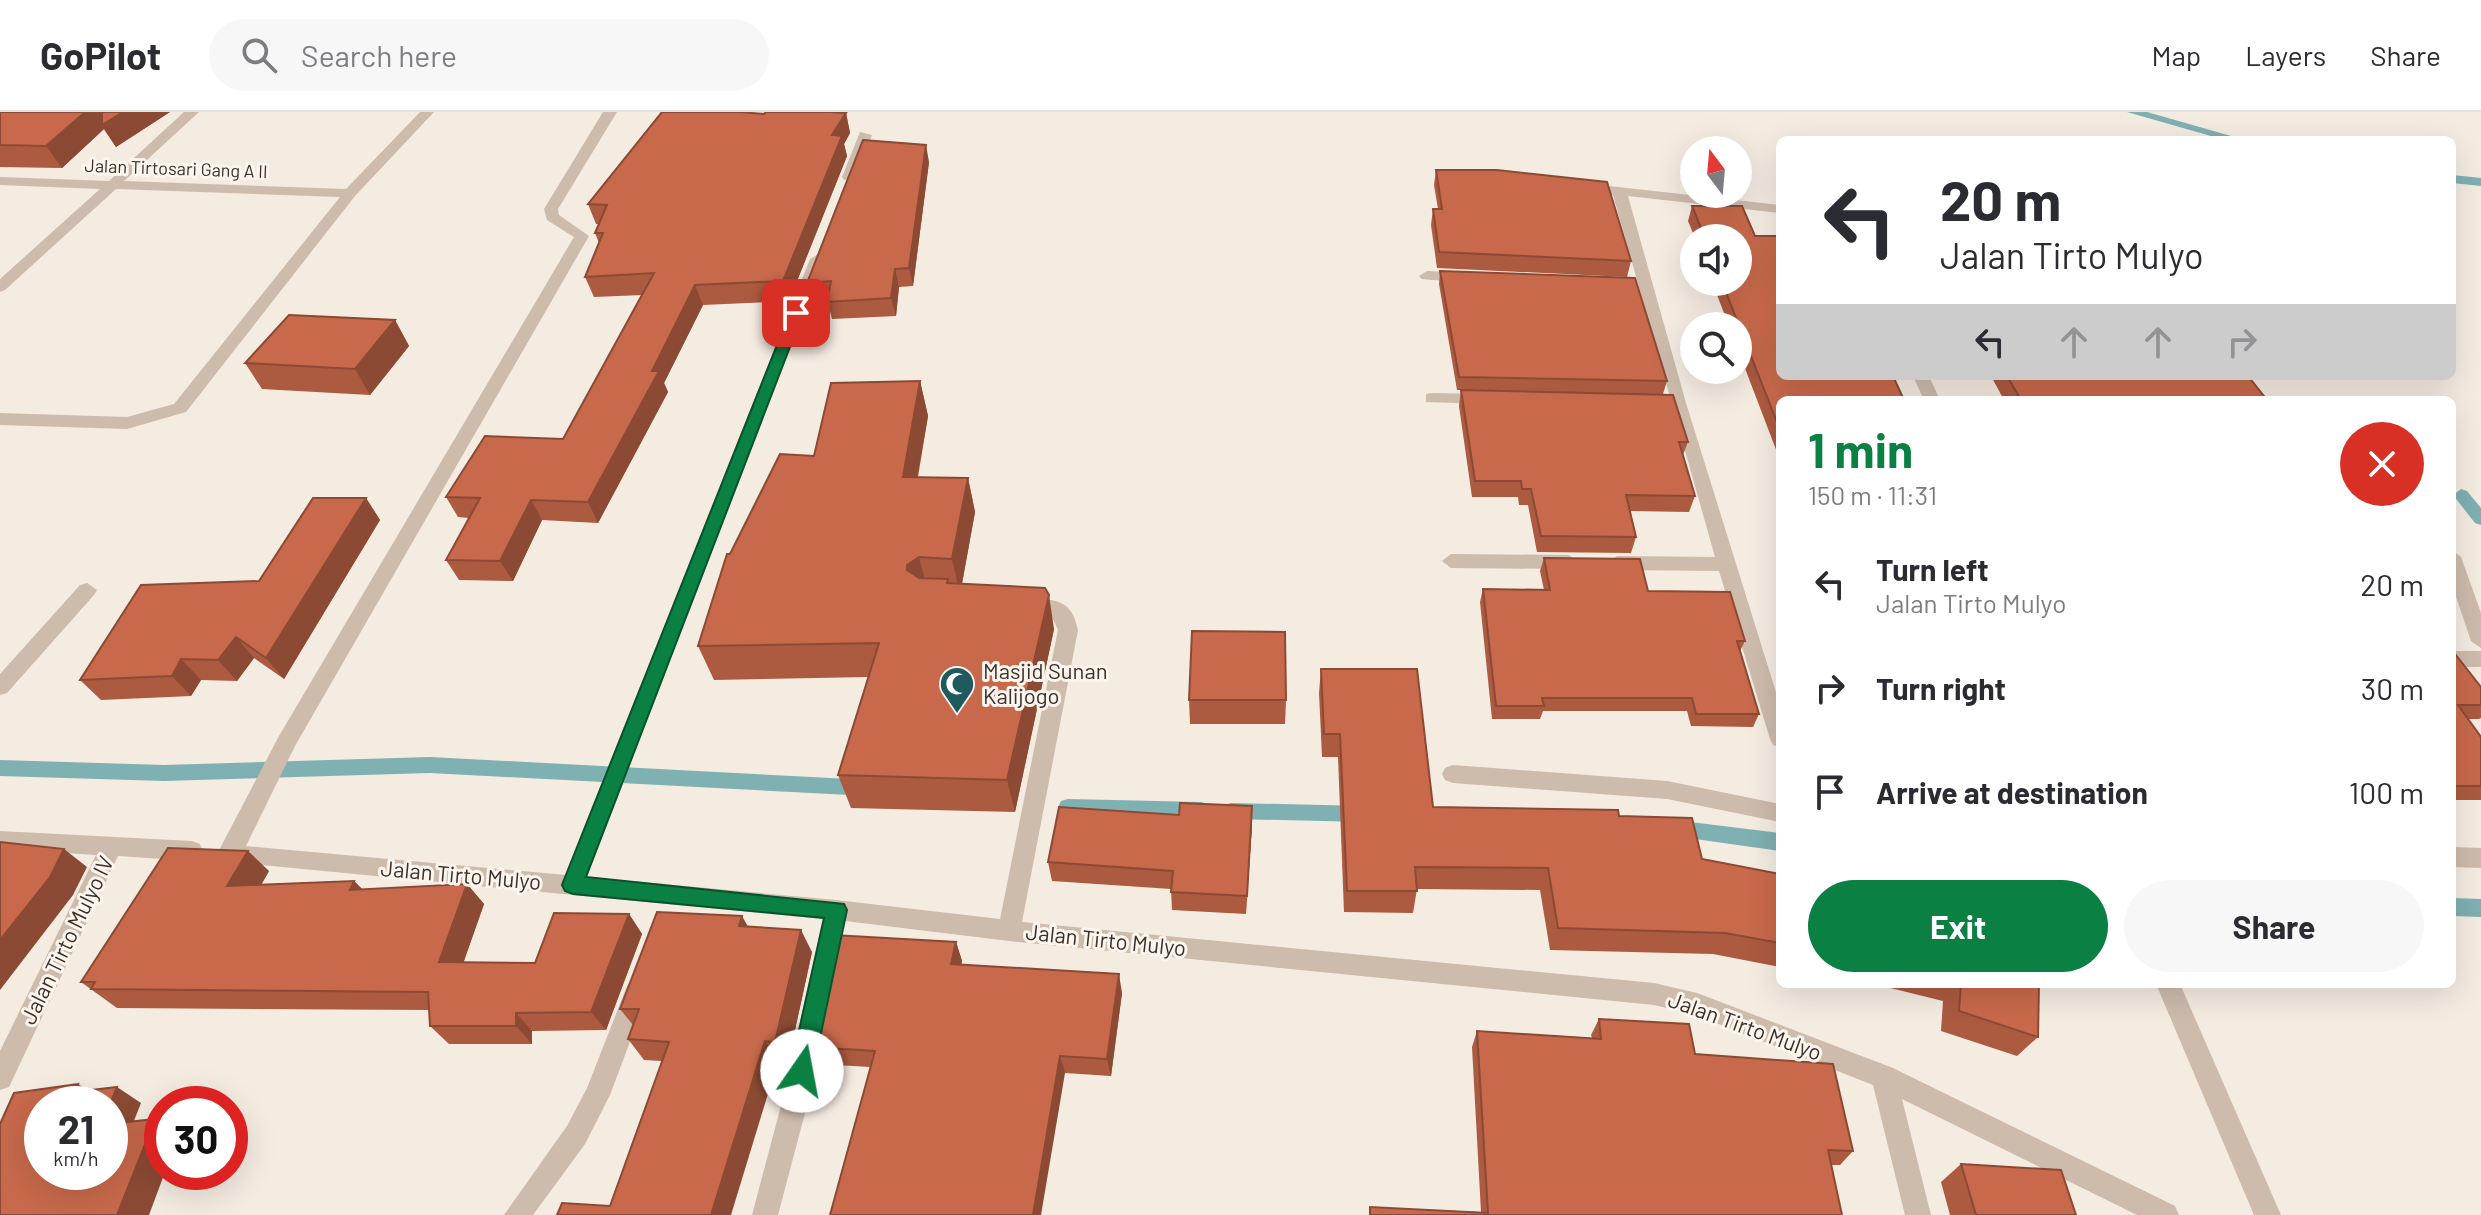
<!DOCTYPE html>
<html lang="en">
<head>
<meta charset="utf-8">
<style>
  body { margin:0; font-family:Barlow,sans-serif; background:#f7f7f7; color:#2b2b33; height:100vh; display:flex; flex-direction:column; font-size:30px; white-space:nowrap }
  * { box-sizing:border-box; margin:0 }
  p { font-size:26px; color:#7c7c81 }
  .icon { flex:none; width:44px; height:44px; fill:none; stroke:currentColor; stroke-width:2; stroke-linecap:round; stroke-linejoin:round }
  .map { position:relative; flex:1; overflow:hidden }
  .side { position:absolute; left:1776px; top:284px; width:680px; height:592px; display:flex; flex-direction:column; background:#fff; border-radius:12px; box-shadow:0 8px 32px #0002 }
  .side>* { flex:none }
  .banner { position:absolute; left:1776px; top:24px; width:680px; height:244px; border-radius:12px; box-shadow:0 8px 32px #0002; background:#fff; color:#2b2b33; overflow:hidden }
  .needle { width:52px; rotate:344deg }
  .buttons { position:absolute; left:1680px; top:24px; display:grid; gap:16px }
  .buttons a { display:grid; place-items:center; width:72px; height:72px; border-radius:50%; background:#fff; box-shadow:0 8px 32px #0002; font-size:40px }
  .speed { position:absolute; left:24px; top:974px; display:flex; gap:16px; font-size:40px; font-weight:700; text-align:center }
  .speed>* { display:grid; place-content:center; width:104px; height:104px; border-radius:50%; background:#fff; box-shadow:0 8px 32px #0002; line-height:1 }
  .speed small { font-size:20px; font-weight:400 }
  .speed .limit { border:12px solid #d22; background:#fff; color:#111 }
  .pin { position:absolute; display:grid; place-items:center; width:68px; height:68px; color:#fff; margin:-34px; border-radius:16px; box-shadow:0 4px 12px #0006 }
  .me { position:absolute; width:88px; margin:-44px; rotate:12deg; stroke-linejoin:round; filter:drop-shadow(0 0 6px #0008) }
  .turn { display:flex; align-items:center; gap:28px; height:168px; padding:0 32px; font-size:36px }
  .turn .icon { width:104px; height:104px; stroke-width:2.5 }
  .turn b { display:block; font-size:56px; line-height:68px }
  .lanes { display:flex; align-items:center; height:76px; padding:0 32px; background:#0003; justify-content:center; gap:40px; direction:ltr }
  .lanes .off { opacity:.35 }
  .round { display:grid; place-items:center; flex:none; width:84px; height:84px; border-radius:42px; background:#f7f7f7 }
  .summary { display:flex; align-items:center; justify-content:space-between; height:136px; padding:0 32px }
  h1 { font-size:48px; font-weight:700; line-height:60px; color:#0b8043 }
  .cta { display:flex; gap:16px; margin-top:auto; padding:16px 32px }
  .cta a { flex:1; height:92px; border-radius:48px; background:#0b8043; color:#fff; font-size:32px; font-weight:700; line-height:92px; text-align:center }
  .cta a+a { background:#f7f7f7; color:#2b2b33 }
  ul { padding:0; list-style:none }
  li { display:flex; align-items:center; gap:24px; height:104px; padding:0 32px }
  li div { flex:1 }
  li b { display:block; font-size:30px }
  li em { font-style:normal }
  header { display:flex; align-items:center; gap:48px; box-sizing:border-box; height:112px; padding:0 40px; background:#fff; border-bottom:2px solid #e1e1e2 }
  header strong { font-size:38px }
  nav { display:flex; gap:44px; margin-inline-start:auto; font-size:28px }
  .search { width:560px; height:72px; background:#f7f7f7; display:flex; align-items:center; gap:20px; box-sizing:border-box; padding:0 28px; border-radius:44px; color:#7c7c81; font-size:30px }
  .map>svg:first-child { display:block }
</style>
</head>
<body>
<header>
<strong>GoPilot</strong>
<div class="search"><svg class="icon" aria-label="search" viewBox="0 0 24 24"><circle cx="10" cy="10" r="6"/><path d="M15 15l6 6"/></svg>Search here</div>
<nav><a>Map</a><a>Layers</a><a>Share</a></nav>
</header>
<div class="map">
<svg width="2481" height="1103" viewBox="0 0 2481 1103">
  <rect width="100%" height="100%" fill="#f4ebe1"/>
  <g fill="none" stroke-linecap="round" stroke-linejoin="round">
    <!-- stream -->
    <path fill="#7fb0b2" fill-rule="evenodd" d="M2127,0H2147L2245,28H2225Z
      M2452,63L2481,66V74L2452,71Z
      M2461,377L2467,379L2481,396V413L2475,411L2453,383Z
      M430,645L850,667L857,669L860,675L857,681L850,683L430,661L164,669L0,664V648L164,653Z
      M1068,687L1201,690L1208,692L1211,698L1208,704L1201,706L1068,703L1061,701L1058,695L1061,689Z
      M1231,691L1365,694L1372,696L1375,702L1372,708L1365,710L1231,707L1224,705L1221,699L1224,693Z
      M1674,708L1780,721V739L1674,724L1667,722L1664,716L1667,710Z
      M2452,786L2481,787V805L2452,804Z"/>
    <!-- minor -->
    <path fill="#cdbbac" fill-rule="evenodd" d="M184,0H199L124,69L346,77L420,0H434L355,84L186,300L127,317L0,313V301L127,305L174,292L340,85L116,77L5,178L0,180V167L100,77L0,73V65L109,69Z
      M603,0H617L558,97L559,103L589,124L295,634L246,734L566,763L810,147L817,143L824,147L587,765L836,788L1000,807L1058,518L1051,503L1025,502L1015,495C1024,484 1055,485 1066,494C1074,501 1075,508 1078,518L1022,810L1654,871L1697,881L1893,956L2175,1094L2179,1103H2137L1902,987L1931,1103H1905L1873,973L1696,903L1654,893L1009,829L845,809L809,986L778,1103H752L783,986L823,807L220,749L217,742L279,624L574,125L547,108L544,97Z
      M860,20L872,23L856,65L844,68L842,65Z
      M1609,74L1780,93V101L1628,84L1686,291L1780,593V635L1773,633L1770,627L1719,459L1617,458L1608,451L1617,444L1715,445L1613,83L1602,78Z
      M1427,159L1468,161L1476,166L1468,171L1422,167L1419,164Z
      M1913,264H1929L1940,288H1924Z
      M1432,281L1484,282L1492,287L1484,292L1426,290V282Z
      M2452,438L2461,445L2481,501V536L2471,529L2452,473Z
      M1451,442L1569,443L1578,450L1569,457L1451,456L1442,449Z
      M87,471L97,478L94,483L7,581L0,583V562L80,473Z
      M2452,539H2481V555H2452Z
      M1453,653L1667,669L1780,692V710L1667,687L1453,671L1445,668L1442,662L1445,656Z
      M0,719L192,729L200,732L203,739L200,746L192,749L118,744L9,975L0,978V939L96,743L0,737Z
      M2452,735L2481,736V756L2452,755Z
      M636,871L645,874L648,882L610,983L585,1032L533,1103H504L567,1014L587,976L627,874Z
      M2156,872H2180L2281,1103H2254Z"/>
  </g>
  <!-- wall -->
  <path fill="#ac5a40" d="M0,0H170L116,35L104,17L62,56L0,55Z
    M846,1L850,21L844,32L847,44L789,189L703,193L664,271L668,280L598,411L542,408L513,469L459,468L446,448L469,406L458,405L446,385L563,327L642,183L594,185L585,165L599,131L595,121L599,112H596L588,92L764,2Z
    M929,50L913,174L899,175L896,204L832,207L827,187L812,188L807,171Z
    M1436,58L1631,149L1627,165L1437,156L1431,113L1433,97H1438L1434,73Z
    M1692,94L1755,124L1780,288V348L1738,238V214H1729L1712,170H1738V126H1695L1688,109Z
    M1440,159L1667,269L1663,282L1688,330L1683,343L1695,384L1689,400L1630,399L1636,425L1631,441L1537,440L1528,393H1519L1518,385H1472L1459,294L1461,278H1457L1439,172Z
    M395,208L409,234L370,283L262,277L245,251Z
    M1991,264H2248L2267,288H2004Z
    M920,269L928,304L918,365L968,366L975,400L962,472L1054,517L1015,700L851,696L838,663L868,565L714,568L698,534L730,442L814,344Z
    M366,386L380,408L284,567L254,546L237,569L201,568L191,584L101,588L80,568L259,469Z
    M1544,446L1648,479L1745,529L1740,539L1759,602L1753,615L1691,614L1687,599H1543L1540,607H1492L1480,490L1483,477L1544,478L1540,459Z
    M2452,538L2481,575V606L2479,607H2468L2481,625V688H2452Z
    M1321,557L1433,695L1619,704L1702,747L1780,762V855L1713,842L1550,838L1540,778L1417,777L1413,801L1344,800L1338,645H1322L1319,581Z
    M1189,588H1286L1285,612H1190Z
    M1252,713L1246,802L1172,798L1171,777L1052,769L1048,750Z
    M269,759L261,773L354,769L363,778L467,772L484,792L463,851H535L629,802L642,822L606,918L532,919V932H449L430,914L429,898L117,896L81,870Z
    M748,815L812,840L788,950L778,949L610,1094L662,949L644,948L628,927L633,913L620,897Z
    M956,830L962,849L961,852L1122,881L1111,964L1065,961L870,955L819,952L809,935Z
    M1874,872H2039L2038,925L2017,944L1941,919L1943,889Z
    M1599,907L1695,942L1853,1039L1840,1053H1831L1842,1103H1369L1370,1095L1481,1100L1472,935L1477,919L1592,926L1591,923Z
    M1961,1052L2076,1103H1950L1941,1070Z"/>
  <!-- shaded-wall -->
  <path fill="#8c4a34" d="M85,0H170L116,35L104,17L62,56L46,34Z
    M846,1L850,21L844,32L847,44L789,189L783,169L832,23Z
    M926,33L929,50L913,174L909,156Z
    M895,157L899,175L896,204L891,186Z
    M695,173L703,193L664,271L668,280L598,411L588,390L652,259Z
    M395,208L409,234L370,283L355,257Z
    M920,269L928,304L911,400L903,365Z
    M968,366L975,400L960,482L952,447Z
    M366,386L380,408L284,567L266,546Z
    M531,388L542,408L513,469L500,449Z
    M919,445L928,480L907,458V453Z
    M1049,483L1054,517L1015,700L1007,668Z
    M236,525L254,546L237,569L218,548Z
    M181,547L201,568L191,584L172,564Z
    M1252,694V713L1246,802Z
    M64,737L87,755L73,783L0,878V828Z
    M248,739L269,759L249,794L227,774Z
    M354,769L373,788L350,778Z
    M467,772L484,792L457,869L439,850Z
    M629,802L642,822L606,918L591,900Z
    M742,804L755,827L739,814Z
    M801,818L812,840L788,950L775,930Z
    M956,830L962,849L958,870L951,852Z
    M1119,862L1122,881L1111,964L1107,947Z
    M516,901L532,919V932L516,914Z
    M765,929L778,949L731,1103H711Z
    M1060,944L1065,961L1041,1103H1033Z
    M78,972L103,988L74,980Z
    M117,975L141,991L126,1029L110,1019V992Z
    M155,1007L162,1011V1060H165L149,1103H117Z"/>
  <!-- building -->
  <path fill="#c8694b" stroke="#8c4a34" stroke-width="2" d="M0,0H85L46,34L0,33Z
    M102,0H123L102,13Z
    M662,0H740L764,2L766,0H829L846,1L832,23L842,24L783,169L695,173L652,259H659L588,390L531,388L500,449L446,448L480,386L446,385L485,324L563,327L654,161L585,165L603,121H595L607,93L588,92Z
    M863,28L926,33L909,156L895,157L891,186L827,190L831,169L807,171Z
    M1436,58H1497L1607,70L1631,149L1439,140L1433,97H1442Z
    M1692,94H1742L1755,124H1780V264H1893L1904,288H1780V318L1722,170H1738V126H1705Z
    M1440,159L1635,166L1667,269L1459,265Z
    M289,203L395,208L355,257L245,251Z
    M2007,264H2248L2267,288H2021Z
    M920,269L903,365L968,366L952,447L919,445L907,453V458L919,466L948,467L947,471L1045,476L1049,483L1007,668L838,663L879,531L698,534L727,442H730L780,342L814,344L831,271Z
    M1461,278L1673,283L1688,330H1679L1695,384L1626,383L1636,425L1541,424L1531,377H1522L1521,369H1475Z
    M313,386H366L266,546L236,525L218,548L181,547L172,564L80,568L141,473L259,469Z
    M1544,446L1640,447L1648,479L1730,480L1745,529H1737L1759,602H1696L1692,586H1542L1544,594H1496L1483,477L1550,478Z
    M1192,519L1285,520L1286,588H1189Z
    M2452,538L2481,575V593H2458L2481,625V674H2452Z
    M1321,557H1417L1433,695L1618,698L1619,704L1692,706L1702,747L1780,762V831L1725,821L1558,816L1548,756L1415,755L1417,779H1347L1340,622H1324Z
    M1180,691L1252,694L1247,784L1171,780L1173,759L1048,750L1059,695L1179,703Z
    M0,730L64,737L50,765L0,828Z
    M168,736L248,739L227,774L354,769L350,778L467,772L439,850L535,851L554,801L629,802L591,900L516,901V914H430L428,880L91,877L95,870H81Z
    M657,800L742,804L739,814L801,818L775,930L765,929L711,1103H557L562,1091L610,1094L669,930L628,927L639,897H620Z
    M833,823L956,830L951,852L1119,862L1107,947L1060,944L1033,1103H830L875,939L809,935Z
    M1961,872H2039L2038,925L1959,899Z
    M1599,907L1689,912L1695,942L1833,952L1853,1039L1828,1038L1842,1103H1370V1095L1488,1101L1477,919L1601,927Z
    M78,972L74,980L117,975L110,992H42V1060H110V1012L155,1007L117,1103H0V1012L14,981Z
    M1961,1052L2061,1058L2076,1103H1976Z"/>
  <!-- route -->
  <path fill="#0b8043" stroke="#07532c" stroke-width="2" d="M791,198L803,201L586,765L844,792L847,798L813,959L810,967L802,970L794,967L790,959L824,806L573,782L565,779L562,773Z"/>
  <!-- icons -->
  <defs>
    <symbol id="mosque-pin" viewBox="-11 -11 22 30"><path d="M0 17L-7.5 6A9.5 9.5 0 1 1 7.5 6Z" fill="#1f5a5e" stroke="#fbf5ee"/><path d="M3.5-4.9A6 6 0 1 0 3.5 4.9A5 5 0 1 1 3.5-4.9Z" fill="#fff"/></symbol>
  </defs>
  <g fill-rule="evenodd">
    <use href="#mosque-pin" x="937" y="552" width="40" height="54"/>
  </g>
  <g text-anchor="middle" stroke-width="6" stroke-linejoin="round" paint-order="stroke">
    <!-- far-street labels -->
    <g font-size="18" fill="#3b302b" stroke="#fbf5ee">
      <text transform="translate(176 57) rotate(2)" y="6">Jalan Tirtosari Gang A II</text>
    </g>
    <!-- poi labels -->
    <g font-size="22" fill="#3b302b" stroke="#fbf5ee" text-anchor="start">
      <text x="983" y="567">Masjid Sunan<tspan x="983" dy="25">Kalijogo</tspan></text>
    </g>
    <!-- street labels -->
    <g font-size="22" fill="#3b302b" stroke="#fbf5ee">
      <text transform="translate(461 763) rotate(5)" y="8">Jalan Tirto Mulyo</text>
      <text transform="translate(67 828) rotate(-64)" y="8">Jalan Tirto Mulyo IV</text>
      <text transform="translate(1106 828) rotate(6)" y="8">Jalan Tirto Mulyo</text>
      <text transform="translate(1745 914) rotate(20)" y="8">Jalan Tirto Mulyo</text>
    </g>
  </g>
</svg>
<div class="buttons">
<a><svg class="needle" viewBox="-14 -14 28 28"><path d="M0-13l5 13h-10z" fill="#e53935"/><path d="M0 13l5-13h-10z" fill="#7c7c81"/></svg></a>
<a><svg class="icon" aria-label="sound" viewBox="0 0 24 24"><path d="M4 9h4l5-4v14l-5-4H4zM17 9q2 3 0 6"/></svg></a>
<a><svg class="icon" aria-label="search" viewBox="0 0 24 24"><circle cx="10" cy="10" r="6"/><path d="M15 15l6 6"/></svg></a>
</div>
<div class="speed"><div>21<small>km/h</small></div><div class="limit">30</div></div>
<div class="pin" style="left:796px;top:201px;background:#d93025"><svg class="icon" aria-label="arrive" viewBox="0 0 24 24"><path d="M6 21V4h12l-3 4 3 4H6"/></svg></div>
<svg class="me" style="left:802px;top:959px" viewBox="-20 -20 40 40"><circle r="19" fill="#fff"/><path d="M0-13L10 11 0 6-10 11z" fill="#0b8043"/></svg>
<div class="banner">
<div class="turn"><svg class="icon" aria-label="left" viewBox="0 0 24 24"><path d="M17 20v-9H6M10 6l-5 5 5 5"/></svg><div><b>20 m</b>Jalan Tirto Mulyo</div></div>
<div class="lanes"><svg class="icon" aria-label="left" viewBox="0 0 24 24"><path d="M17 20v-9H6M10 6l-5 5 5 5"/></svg><svg class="icon off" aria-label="ahead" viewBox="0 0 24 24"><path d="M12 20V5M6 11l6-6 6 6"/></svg><svg class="icon off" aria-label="ahead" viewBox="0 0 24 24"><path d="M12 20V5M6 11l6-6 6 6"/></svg><svg class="icon off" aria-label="right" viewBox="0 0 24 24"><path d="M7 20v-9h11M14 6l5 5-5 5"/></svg></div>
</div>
<section class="side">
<div class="summary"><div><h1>1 min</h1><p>150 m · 11:31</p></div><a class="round" style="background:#d93025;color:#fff"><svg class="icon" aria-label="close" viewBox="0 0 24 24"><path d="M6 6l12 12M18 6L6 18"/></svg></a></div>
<ul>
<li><svg class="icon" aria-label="left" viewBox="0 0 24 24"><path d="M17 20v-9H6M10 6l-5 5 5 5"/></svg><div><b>Turn left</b><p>Jalan Tirto Mulyo</p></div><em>20 m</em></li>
<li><svg class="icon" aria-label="right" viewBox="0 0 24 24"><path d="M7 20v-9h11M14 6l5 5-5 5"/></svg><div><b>Turn right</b></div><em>30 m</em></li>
<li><svg class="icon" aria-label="arrive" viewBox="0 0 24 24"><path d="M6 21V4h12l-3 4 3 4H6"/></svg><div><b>Arrive at destination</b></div><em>100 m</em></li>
</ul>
<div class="cta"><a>Exit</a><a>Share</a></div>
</section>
</div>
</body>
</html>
